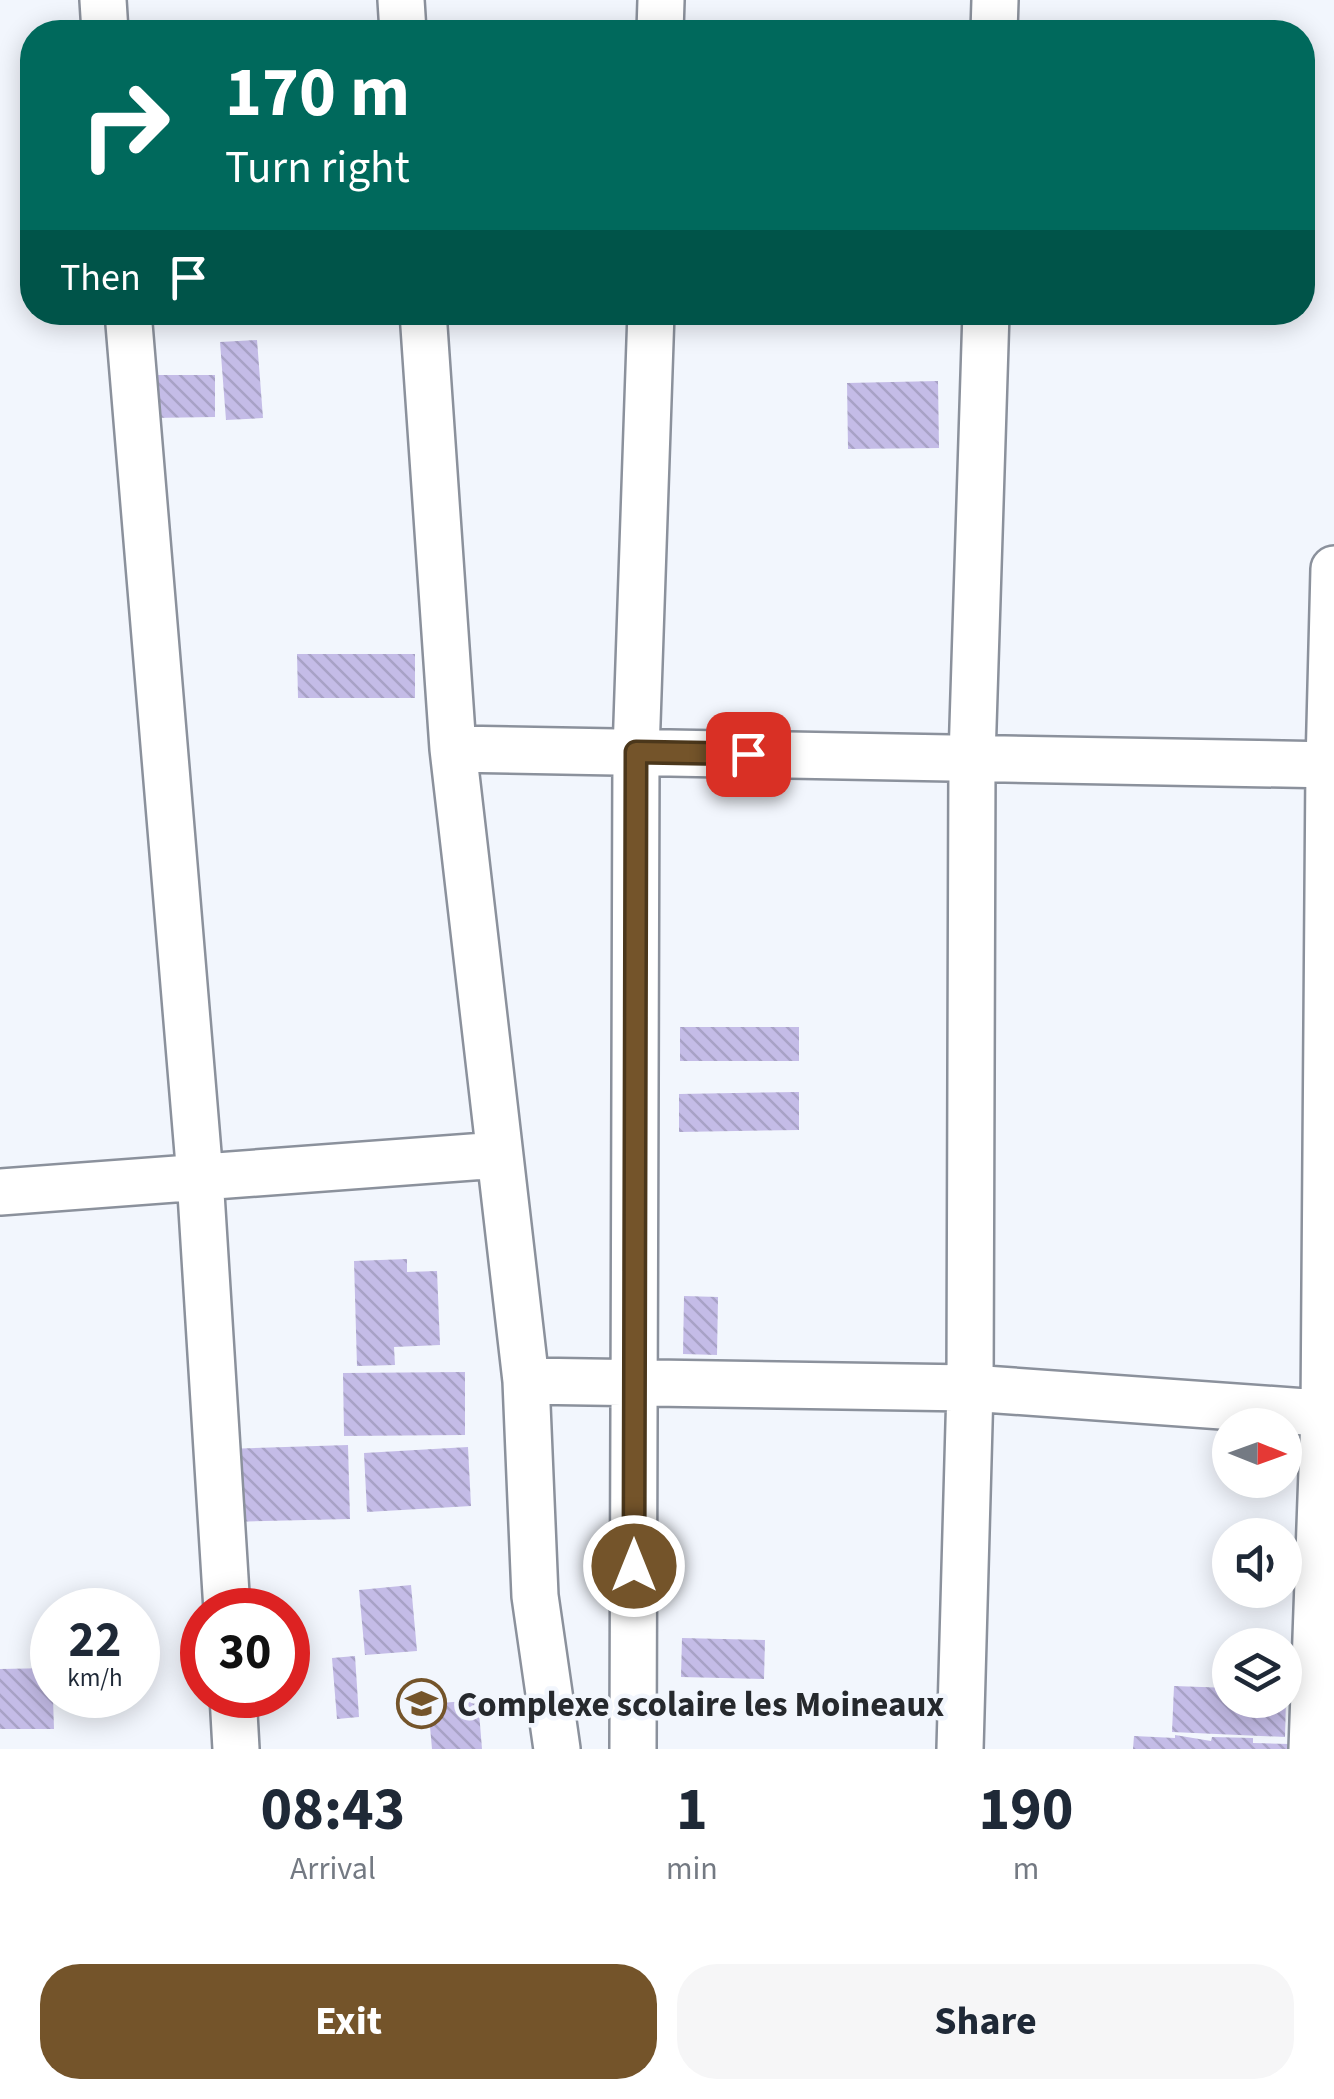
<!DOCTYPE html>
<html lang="en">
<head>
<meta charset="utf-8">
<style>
  body { margin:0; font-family:"Source Sans 3",sans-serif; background:#f6f6f7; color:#1f2937; height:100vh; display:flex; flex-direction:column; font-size:38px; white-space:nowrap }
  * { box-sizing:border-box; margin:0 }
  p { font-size:32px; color:#747a83 }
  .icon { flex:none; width:55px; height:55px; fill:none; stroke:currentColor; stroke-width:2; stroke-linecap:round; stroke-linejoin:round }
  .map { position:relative; height:1749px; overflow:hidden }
  .details { display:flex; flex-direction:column; background:#fff; flex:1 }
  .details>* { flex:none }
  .top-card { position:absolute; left:20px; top:20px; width:1295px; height:305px; border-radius:40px; box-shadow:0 5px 25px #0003; background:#00695c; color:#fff; overflow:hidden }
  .needle { width:65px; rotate:91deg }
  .buttons { position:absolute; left:1212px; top:1408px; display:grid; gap:20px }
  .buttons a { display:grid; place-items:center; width:90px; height:90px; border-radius:50%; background:#fff; box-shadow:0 5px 25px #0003; font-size:50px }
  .speed { position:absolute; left:30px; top:1588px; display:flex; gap:20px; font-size:50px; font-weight:700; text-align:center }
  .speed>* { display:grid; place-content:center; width:130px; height:130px; border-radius:50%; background:#fff; box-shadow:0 5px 25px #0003; line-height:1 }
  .speed small { font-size:25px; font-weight:400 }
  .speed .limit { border:15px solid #d22; background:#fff; color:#111 }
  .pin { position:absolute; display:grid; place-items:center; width:85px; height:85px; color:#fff; margin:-42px; border-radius:20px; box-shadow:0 5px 15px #0006 }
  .me { position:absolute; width:110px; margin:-55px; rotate:0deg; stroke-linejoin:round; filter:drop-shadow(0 0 8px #0008) }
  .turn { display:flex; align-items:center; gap:35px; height:210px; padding:0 40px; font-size:45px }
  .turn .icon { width:130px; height:130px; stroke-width:2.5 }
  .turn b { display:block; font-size:70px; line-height:85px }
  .then { display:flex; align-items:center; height:95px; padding:0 40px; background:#0003; gap:20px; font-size:38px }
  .eta { display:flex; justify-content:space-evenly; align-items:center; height:170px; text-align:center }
  .eta b { font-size:60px; font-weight:700; line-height:70px }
  .primary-button { display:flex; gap:20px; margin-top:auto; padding:20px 40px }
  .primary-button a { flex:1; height:115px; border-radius:40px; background:#74542a; color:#fff; font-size:40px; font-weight:700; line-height:115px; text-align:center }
  .primary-button a+a { background:#f6f6f7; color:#1f2937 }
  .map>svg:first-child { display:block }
</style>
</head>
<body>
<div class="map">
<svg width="1334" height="1749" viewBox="0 0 1334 1749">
  <defs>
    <pattern id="building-back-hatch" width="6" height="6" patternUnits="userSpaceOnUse" patternTransform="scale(2.5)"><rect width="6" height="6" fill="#c4bce7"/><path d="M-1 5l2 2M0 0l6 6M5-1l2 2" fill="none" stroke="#a8a2c6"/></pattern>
  </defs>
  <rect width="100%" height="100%" fill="#f2f6fd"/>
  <!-- building -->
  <path fill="url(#building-back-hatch)" d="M257,340L263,418L226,420L220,342Z
    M150,375H215V417L151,418Z
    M938,381L939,448L848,449L847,383Z
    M297,654H415V698H298Z
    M680,1027H799V1061H680Z
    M799,1092V1130L679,1132V1094Z
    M407,1259V1272L437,1271L440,1345L394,1347L395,1365L357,1366L354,1261Z
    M684,1296L718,1297L717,1355L683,1354Z
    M465,1372V1435L344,1436L343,1373Z
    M348,1445L350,1519L228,1522L226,1449Z
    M468,1447L471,1506L367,1512L364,1453Z
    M411,1585L417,1651L365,1655L359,1590Z
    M682,1638L765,1640L764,1679L681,1677Z
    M355,1656L359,1717L337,1719L332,1658Z
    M52,1668L54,1729H0V1669Z
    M1174,1686L1230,1688V1700H1286L1285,1737L1172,1732Z
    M478,1700L482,1749H432L428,1704Z
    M1175,1735L1211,1741L1212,1737L1253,1738V1743L1289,1744L1288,1749H1133L1134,1736L1175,1738Z"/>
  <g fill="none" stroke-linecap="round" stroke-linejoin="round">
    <defs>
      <path id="minor" d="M103,0L105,32
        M401,0L403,32
        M660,32L661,0
        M994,32L995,0
        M128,312L200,1177L227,1610
        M423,312L453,749L526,1381L535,1596L557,1749
        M453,749L1334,765
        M0,1192L499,1155
        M526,1381L970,1388L1334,1414
        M233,1695L236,1749
        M633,1749L636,752L651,312
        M960,1749L970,1388L972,758L986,312
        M1312,1749L1324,1415L1329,765L1334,569"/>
    </defs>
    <!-- minor casing -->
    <use href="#minor" stroke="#8b919c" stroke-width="50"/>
    <!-- minor -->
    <use href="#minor" stroke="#fff" stroke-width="45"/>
  </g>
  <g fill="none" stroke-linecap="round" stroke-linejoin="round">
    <defs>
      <path id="route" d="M634,1566L636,752L748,754"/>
    </defs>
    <!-- route casing -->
    <use href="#route" stroke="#4b371b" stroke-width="25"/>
    <!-- route -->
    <use href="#route" stroke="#74542a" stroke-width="18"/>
  </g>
  <!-- icons -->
  <defs>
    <symbol id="school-ring" viewBox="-11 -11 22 22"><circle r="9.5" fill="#f2f6fd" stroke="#74542a" stroke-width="1.5"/><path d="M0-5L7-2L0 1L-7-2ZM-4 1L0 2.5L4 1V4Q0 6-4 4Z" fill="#74542a"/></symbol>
  </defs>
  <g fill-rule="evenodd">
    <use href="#school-ring" x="394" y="1676" width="55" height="55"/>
  </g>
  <g text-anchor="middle" stroke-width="9" stroke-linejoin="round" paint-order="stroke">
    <!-- poi labels -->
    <g font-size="35" font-weight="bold" fill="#26292d" stroke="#f2f6fd" text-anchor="start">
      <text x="457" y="1716">Complexe scolaire les Moineaux</text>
    </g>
  </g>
</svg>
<div class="buttons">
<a><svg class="needle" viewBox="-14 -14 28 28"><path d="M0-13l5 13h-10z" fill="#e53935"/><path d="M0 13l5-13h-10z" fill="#747a83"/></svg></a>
<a><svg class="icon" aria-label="sound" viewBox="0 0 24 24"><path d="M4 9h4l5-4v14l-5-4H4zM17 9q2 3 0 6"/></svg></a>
<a><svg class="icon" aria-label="layers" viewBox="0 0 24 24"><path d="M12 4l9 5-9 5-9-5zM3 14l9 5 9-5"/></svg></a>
</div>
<div class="speed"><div>22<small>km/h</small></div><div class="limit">30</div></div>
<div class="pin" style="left:748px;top:754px;background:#d93025"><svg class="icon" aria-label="arrive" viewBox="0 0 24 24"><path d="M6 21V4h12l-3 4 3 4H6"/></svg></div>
<svg class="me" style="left:634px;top:1566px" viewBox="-20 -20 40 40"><circle r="17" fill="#74542a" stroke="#fff" stroke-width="3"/><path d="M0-11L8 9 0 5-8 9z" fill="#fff"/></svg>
<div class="top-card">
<div class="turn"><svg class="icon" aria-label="right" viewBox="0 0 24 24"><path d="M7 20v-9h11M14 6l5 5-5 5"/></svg><div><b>170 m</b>Turn right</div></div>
<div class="then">Then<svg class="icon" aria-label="arrive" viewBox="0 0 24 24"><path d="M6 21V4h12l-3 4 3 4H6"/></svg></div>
</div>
</div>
<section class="details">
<div class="eta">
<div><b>08:43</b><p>Arrival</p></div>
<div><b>1</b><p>min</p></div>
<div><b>190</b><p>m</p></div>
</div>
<div class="primary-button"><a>Exit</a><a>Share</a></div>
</section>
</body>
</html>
